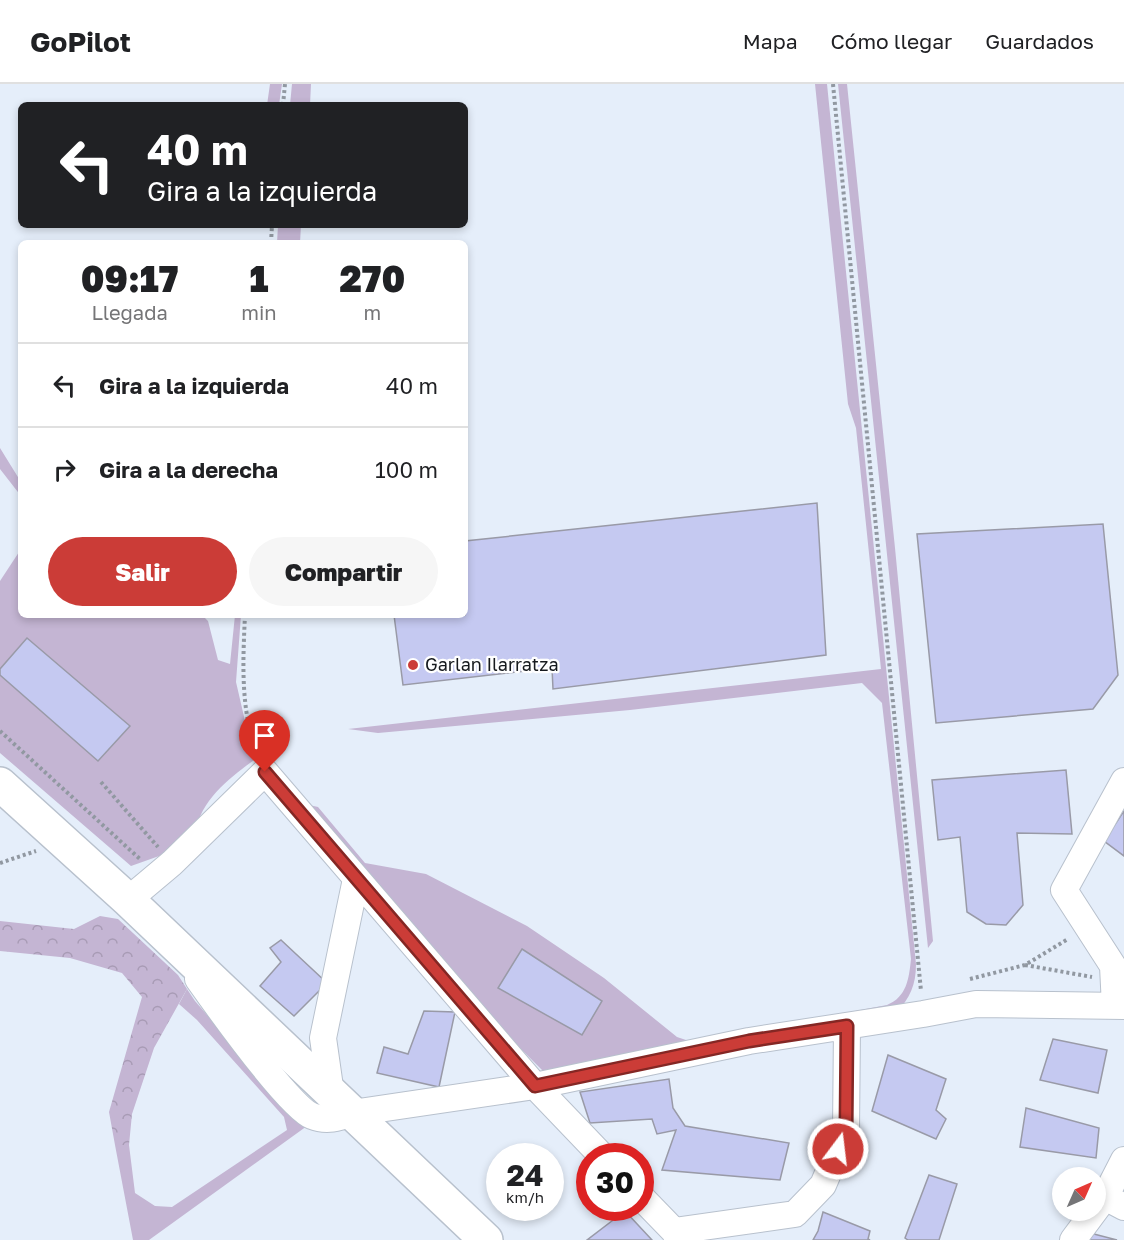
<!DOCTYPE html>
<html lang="es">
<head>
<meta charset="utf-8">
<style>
  body { margin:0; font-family:"Golos Text",sans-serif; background:#f6f6f6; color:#202124; height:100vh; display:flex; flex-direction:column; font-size:22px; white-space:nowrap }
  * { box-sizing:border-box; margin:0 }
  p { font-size:20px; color:#757577 }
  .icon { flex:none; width:33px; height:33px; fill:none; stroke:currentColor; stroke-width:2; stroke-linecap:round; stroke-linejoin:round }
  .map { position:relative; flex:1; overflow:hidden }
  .sheet { position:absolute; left:18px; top:156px; width:450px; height:378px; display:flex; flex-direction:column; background:#fff; border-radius:9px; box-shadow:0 3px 9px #0003 }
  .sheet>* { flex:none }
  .hud { position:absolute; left:18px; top:18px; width:450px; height:126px; border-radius:9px; box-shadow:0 3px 9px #0003; background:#202124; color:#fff; overflow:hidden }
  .needle { width:39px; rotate:45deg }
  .controls { position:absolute; left:1052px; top:1083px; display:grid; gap:12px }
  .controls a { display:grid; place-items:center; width:54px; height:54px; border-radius:50%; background:#fff; box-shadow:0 3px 9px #0003; font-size:30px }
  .speed { position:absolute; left:486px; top:1059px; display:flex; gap:12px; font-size:30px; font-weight:700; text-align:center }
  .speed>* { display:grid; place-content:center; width:78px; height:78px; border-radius:50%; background:#fff; box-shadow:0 3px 9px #0003; line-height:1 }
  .speed small { font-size:15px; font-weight:400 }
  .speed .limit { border:9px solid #d22; background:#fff; color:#111 }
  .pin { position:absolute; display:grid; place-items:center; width:51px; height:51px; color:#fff; margin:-62px -26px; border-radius:50% 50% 50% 0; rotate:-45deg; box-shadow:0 0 6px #0007 }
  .pin .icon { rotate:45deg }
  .me { position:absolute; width:66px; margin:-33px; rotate:15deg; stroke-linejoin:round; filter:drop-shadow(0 0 4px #0008) }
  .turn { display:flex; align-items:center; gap:21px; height:126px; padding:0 30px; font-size:27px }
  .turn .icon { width:78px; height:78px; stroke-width:2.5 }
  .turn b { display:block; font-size:42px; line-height:51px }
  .eta { display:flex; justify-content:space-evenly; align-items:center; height:102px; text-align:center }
  .eta b { font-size:36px; font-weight:800; line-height:42px }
  .button { display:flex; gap:12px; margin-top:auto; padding:12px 30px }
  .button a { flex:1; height:69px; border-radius:36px; background:#cb3c37; color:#fff; font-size:24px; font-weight:800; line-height:69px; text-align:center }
  .button a+a { background:#f6f6f6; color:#202124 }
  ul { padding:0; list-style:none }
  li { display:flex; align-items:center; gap:18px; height:84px; padding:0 30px; border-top:2px solid #e0e0e0 }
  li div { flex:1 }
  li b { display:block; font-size:22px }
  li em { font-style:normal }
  header { display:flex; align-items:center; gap:36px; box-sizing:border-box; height:84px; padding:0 30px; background:#fff; border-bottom:2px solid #e0e0e0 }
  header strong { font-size:28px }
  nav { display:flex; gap:33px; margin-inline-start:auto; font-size:21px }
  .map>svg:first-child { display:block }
</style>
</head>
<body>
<header>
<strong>GoPilot</strong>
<nav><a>Mapa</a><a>Cómo llegar</a><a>Guardados</a></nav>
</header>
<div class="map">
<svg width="1124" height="1156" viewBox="0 0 1124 1156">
  <defs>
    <pattern id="forest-crowns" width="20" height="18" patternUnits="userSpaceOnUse" patternTransform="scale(1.5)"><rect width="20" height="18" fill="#c4b5d3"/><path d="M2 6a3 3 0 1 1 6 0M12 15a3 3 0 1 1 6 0" fill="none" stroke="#a89bb5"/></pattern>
  </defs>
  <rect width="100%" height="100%" fill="#e5eefa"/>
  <!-- grass -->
  <path fill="#c4b5d3" d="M270,0H282L279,21H267Z
    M292,0H311L310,21H290Z
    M815,0H827L916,880C916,901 910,914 896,929L545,989L508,952L309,721L318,723L365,779L426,790L527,842L604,894L677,953L692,958L887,921C907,913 909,894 911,875L882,619L862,599L630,626L378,649L348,645L881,585L856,344L848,320Z
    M838,0H847L895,464L933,857L928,864Z
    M278,141H301L300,159H277Z
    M0,364L21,398V412L0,385Z
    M21,465V531H116L119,533L127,531H202L208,537L218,576L230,580L235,531H241L236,598L254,676C230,694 200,716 196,748L176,766L131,782L0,669V497Z
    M187,905L195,917L297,1035L307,1042L149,1156H133L115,1061H129L135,1109L155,1122L172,1123L287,1046L284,1033L197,936L179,920Z"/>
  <!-- forest -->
  <path fill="url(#forest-crowns)" d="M100,832L118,835L178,891L187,905L154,964L132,1030L129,1061H115L109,1028L142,913L122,889L70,874L0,867V837L74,845Z"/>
  <!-- building -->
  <path fill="#c5c9f1" stroke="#999aa7" stroke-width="1.5" d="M817,419L826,571L553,605L552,584L403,601L394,531H465V457Z
    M1103,440L1118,591L1093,625L936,639L917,450Z
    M27,554L130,642L98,677L0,591V585Z
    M1066,686L1072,750L1017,749L1023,821L1006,841L986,840L967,828L960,753L938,756L932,696Z
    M1124,727V772L1104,757Z
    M281,856L327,899L294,932L260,902L281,878L270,864Z
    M522,865L602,917L582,951L498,904Z
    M424,927L455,928L439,1003L377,989L384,963L408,970Z
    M1053,955L1107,966L1098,1009L1040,996Z
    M888,971L946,995L936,1026L946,1035L936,1055L872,1027Z
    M669,995L673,1024L685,1042L789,1059L780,1096L662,1086L676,1046L657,1050L652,1035L590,1039L580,1008Z
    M1026,1024L1099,1044L1096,1074L1020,1063Z
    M929,1091L957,1100L939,1156H908L905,1154Z
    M625,1127L652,1156H587Z
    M823,1128L870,1147L868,1155L870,1156H813L818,1147Z
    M1090,1149L1117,1156H1089Z"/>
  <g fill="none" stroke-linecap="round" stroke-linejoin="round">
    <defs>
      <path id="minor" d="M128,816L172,779L265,688L535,1002L602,1072
        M198,895C215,919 290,1024 312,1032C327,1038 338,1034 352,1029L535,1002L749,957L923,930L976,920L1124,922
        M1115,922L1113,882L1064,806L1124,697
        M331,1010L323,954L356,795
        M640,1112L674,1147L679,1156
        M1105,1113L1124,1076
        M674,1147L795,1130L823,1101L846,1047L847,942
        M1073,1156L1105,1113L1124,1123"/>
      <path id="major" d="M0,700L128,816L486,1156"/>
    </defs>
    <!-- minor casing -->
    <use href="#minor" stroke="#b8c1cd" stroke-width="28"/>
    <!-- major casing -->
    <use href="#major" stroke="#b8c1cd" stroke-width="36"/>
    <!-- path -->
    <path stroke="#9198a1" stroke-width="4" stroke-dasharray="3 3" stroke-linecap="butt" d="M833,0L921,907
      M283,21L285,0
      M271,159L272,141
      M245,531C243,575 240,627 257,668
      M0,647L141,776
      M101,698L158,763
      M0,779L36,767
      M1025,881L1092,893
      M970,895L1025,881L1068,855"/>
    <!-- minor -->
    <use href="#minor" stroke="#fff" stroke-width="26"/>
    <!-- major -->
    <use href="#major" stroke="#fff" stroke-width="33"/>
  </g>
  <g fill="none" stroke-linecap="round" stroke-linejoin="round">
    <defs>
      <path id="route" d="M265,688L535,1002L749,957L847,942L846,1047L838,1065"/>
    </defs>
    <!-- route casing -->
    <use href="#route" stroke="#842724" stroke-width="15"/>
    <!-- route -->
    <use href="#route" stroke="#cb3c37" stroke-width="10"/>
  </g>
  <!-- markers -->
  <circle fill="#cb3c37" stroke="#fff" stroke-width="2" cx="413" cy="581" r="6"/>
  <g text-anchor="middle" stroke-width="4.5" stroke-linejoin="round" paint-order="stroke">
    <!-- poi labels -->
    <g font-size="18" fill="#161a1e" stroke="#fff" text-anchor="start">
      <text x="425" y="587">Garlan Ilarratza</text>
    </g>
  </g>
</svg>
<div class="controls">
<a><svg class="needle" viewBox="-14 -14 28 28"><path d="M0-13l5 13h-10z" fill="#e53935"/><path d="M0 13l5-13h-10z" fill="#757577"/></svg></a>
</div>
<div class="speed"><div>24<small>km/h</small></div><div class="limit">30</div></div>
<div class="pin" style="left:265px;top:688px;background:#d93025"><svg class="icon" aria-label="arrive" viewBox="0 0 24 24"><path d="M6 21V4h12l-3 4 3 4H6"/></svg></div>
<svg class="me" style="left:838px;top:1065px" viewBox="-20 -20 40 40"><circle r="17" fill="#cb3c37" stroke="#fff" stroke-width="3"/><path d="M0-11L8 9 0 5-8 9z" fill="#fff"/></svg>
<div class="hud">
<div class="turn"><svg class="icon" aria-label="left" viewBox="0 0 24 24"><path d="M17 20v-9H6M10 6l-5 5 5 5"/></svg><div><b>40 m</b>Gira a la izquierda</div></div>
</div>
<section class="sheet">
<div class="eta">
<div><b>09:17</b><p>Llegada</p></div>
<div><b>1</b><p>min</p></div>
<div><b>270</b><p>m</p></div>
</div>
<ul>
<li><svg class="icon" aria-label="left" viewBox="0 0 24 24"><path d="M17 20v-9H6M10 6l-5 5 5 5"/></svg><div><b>Gira a la izquierda</b></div><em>40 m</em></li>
<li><svg class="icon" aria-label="right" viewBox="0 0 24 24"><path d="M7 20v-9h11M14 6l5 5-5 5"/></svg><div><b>Gira a la derecha</b></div><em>100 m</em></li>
</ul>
<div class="button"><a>Salir</a><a>Compartir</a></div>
</section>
</div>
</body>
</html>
